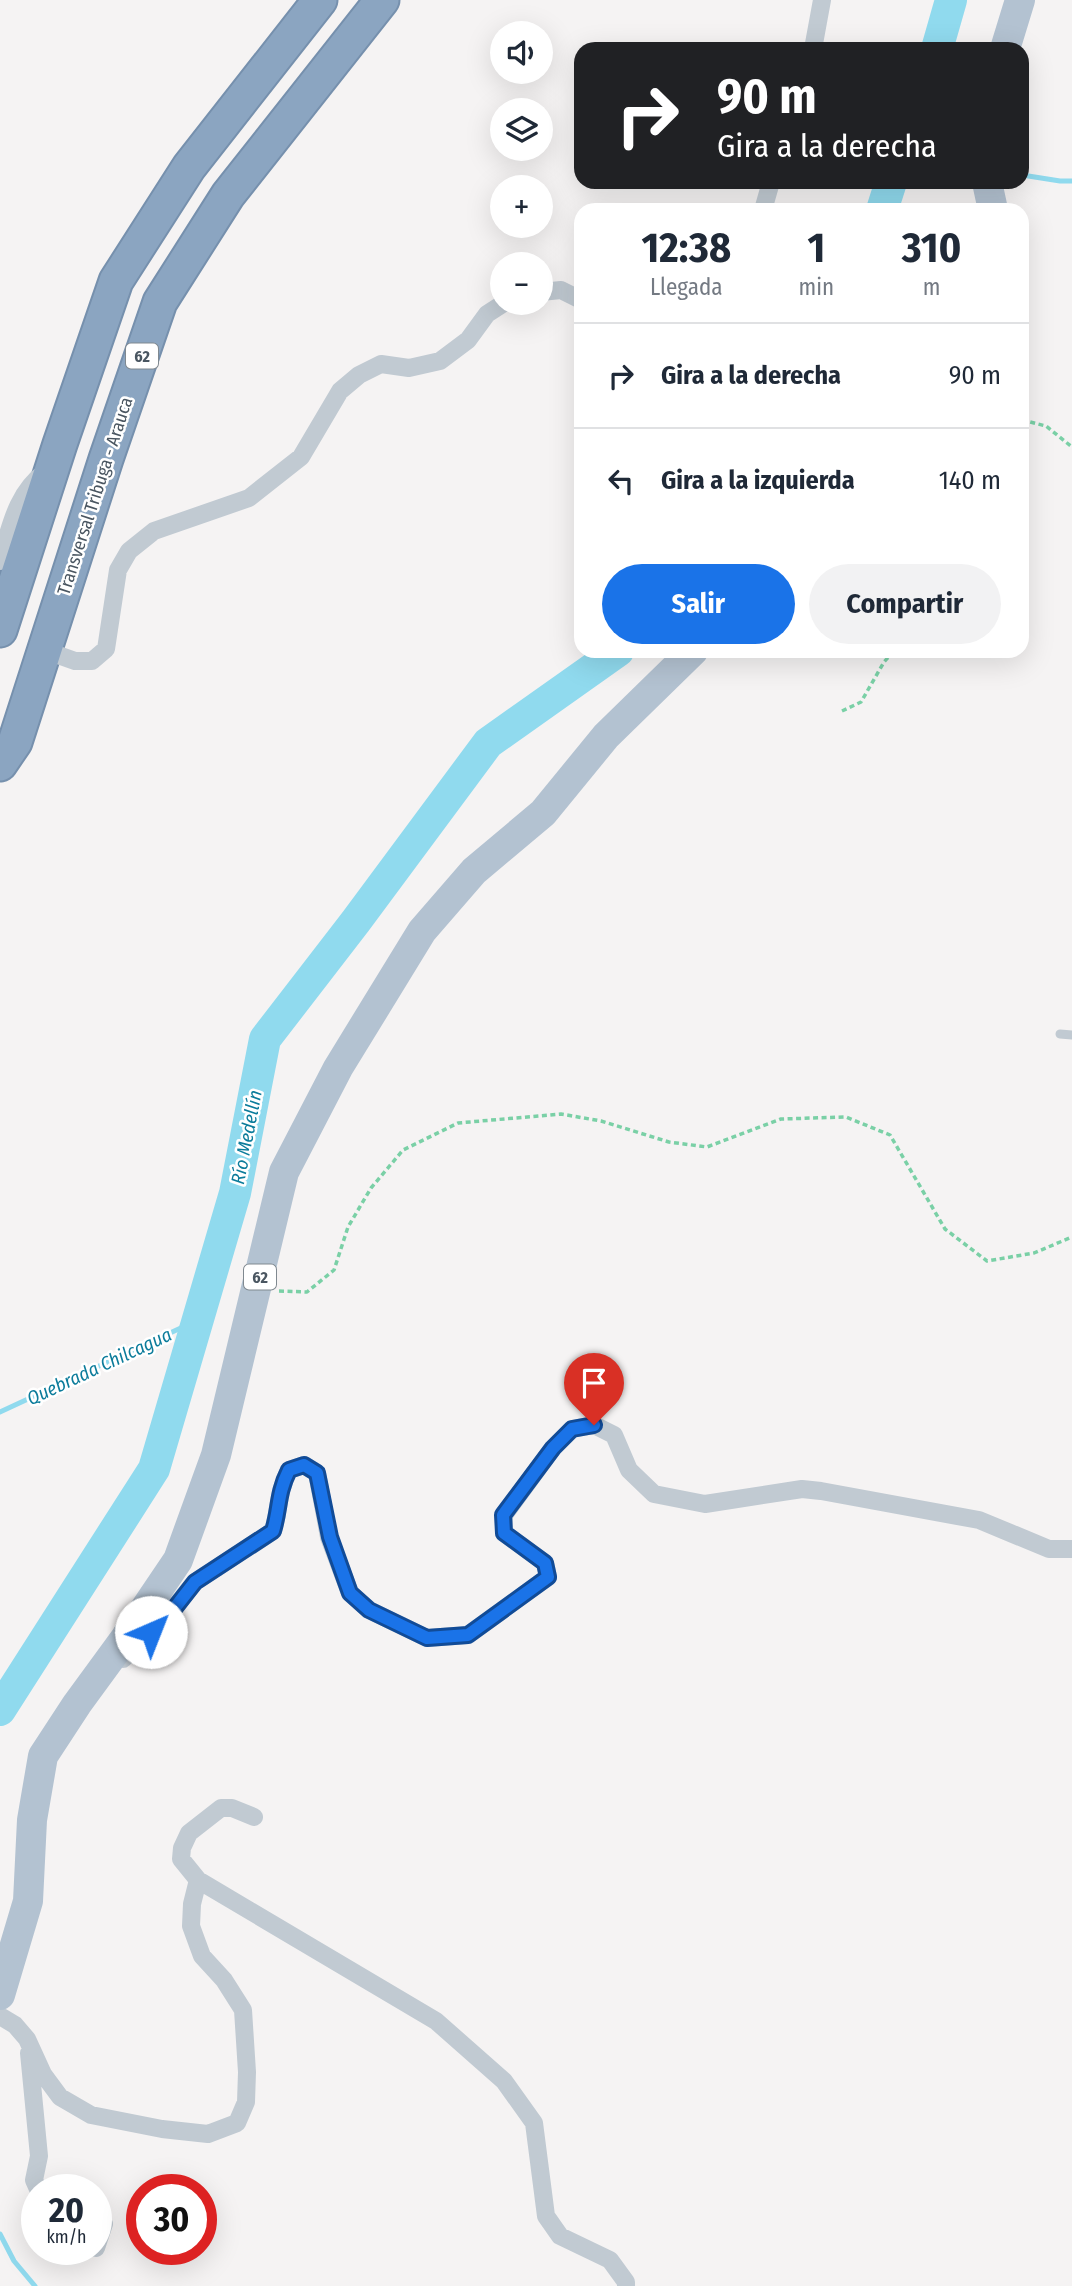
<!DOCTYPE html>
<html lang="es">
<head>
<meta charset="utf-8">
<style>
  body { margin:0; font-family:"Fira Sans Condensed",sans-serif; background:#f2f2f3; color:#1f2937; height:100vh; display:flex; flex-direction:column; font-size:26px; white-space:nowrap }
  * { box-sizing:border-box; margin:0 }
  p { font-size:23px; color:#747a83 }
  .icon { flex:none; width:38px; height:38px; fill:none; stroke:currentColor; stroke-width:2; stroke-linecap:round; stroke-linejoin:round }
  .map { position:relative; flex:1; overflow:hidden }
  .side { position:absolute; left:574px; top:203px; width:455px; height:455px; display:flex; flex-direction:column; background:#fff; border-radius:21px; box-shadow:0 7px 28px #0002 }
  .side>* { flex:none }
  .top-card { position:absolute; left:574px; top:42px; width:455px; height:147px; border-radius:21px; box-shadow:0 7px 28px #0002; background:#202124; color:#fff; overflow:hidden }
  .buttons { position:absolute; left:490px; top:21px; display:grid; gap:14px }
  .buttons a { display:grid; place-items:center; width:63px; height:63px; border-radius:50%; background:#fff; box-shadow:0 7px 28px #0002; font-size:35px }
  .speed { position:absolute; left:21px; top:2174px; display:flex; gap:14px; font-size:35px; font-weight:700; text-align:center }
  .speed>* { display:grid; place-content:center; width:91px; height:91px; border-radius:50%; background:#fff; box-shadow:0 7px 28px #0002; line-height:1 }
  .speed small { font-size:18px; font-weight:400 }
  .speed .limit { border:10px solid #d22; background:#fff; color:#111 }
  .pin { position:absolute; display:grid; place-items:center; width:60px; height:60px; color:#fff; margin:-72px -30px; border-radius:50% 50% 50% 0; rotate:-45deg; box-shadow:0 0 7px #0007 }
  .pin .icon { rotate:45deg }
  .me { position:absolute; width:77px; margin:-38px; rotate:44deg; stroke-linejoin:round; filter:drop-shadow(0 0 5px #0008) }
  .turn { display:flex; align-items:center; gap:24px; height:147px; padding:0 28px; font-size:32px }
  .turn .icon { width:91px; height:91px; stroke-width:2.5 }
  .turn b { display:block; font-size:49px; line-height:60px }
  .eta { display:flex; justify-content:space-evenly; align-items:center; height:119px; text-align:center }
  .eta b { font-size:42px; font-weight:700; line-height:49px }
  .cta { display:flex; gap:14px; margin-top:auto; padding:14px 28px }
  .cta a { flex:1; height:80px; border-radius:42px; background:#1a73e8; color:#fff; font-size:28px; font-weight:700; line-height:80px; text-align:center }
  .cta a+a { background:#f2f2f3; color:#1f2937 }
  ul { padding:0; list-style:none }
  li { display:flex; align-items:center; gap:21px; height:105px; padding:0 28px; border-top:2px solid #e0e1e3 }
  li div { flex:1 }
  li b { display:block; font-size:26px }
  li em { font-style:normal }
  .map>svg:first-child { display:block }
</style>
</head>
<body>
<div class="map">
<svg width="1072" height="2286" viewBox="0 0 1072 2286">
  <rect width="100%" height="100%" fill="#f5f3f3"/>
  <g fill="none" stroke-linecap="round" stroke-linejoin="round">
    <!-- stream -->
    <path stroke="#90daee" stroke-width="5" d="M1022,175L1060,181H1072
      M0,1412L198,1320
      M0,2234L14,2261L35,2286"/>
    <!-- river -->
    <path stroke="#90daee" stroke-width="32" d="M937,49L951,0
      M882,210L891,182
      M0,1710L154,1469L235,1193L265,1039L356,921L488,743L618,651"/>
    <defs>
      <path id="highway" d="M0,630L60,444L116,281L189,167L320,0
        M0,764L15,742L106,459L160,302L228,195L382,0"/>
    </defs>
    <!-- highway casing -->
    <use href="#highway" stroke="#7690ad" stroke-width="37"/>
    <!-- path -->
    <path stroke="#7ad0a6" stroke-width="3.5" stroke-dasharray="5 3.5" stroke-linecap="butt" d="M1022,420L1046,426L1072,447
      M842,711L861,702L884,662L894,651
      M279,1291L307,1292L334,1270L348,1227L371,1188L403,1150L458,1123L561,1114L601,1121L669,1142L707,1147L781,1119L846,1117L890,1135L945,1229L987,1261L1034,1253L1072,1237"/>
    <!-- lane -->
    <path stroke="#c1cad2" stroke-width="9" d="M1060,1034L1072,1035"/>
    <!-- street -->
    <path stroke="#c1cad2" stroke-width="18" d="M813,49L822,0
      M763,210L771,182
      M541,292L561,290L581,300
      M0,561C10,529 16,493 45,472
      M44,650L75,661H92L106,649L118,570L129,551L154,531L249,498L301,457L340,391L359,375L381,364L409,368L440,361L468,340L487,314L504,303
      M123,1659L170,1613L195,1582L273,1531C280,1508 277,1494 289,1470L304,1465L317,1473L329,1537L350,1593L369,1610L427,1638L468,1635L548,1577L545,1563L504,1533V1515L553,1448L572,1429L594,1425L614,1435L629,1470L654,1494L705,1504L802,1489L821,1491L979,1520L1049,1549H1072
      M254,1817L232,1808H221L189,1833L182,1848L181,1859L198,1880L436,2021L504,2081L534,2123L546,2216L560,2236L610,2260L626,2282V2286
      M0,2016L15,2025L27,2039L43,2074L60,2097L91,2115L162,2129L208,2134L237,2123L246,2102L247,2072L243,2010L224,1980L202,1956L191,1926L192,1904L198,1880
      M29,2053L39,2156L34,2180L38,2189
      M96,2209L104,2224L96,2248"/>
    <!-- primary -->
    <path stroke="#b3c2d1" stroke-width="30" d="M1005,49L1020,0
      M987,182L993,210
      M0,1995L28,1901L32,1820L43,1756L77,1704L126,1637L178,1560L216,1455L284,1172L338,1068L422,931L474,871L543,813L606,736L693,651"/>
    <!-- highway -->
    <use href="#highway" stroke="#8ba5c1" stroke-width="33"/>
  </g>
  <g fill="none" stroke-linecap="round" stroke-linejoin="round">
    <defs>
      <path id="route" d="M151,1632L170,1614L195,1582L273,1531C280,1508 277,1494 289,1470L304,1465L317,1473L330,1537L350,1593L369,1610L427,1638L468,1635L548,1577L545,1563L504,1533L503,1515L553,1448L572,1429L594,1425"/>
    </defs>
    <!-- route casing -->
    <use href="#route" stroke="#114b97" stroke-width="18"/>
    <!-- route -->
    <use href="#route" stroke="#1a73e8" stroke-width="12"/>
  </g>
  <g text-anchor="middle" stroke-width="5" stroke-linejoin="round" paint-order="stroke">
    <!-- shield labels -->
    <g fill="#fff" stroke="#808990" stroke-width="2">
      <rect x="126" y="343.5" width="32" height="25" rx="5"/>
      <rect x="244" y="1264.5" width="32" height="25" rx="5"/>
    </g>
    <g font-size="16" font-weight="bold" fill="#4a5661">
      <text x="142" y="362">62</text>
      <text x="260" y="1283">62</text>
    </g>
    <!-- street labels -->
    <g font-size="18" fill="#4a5661" stroke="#fff">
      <text transform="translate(95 496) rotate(-72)" y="6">Transversal Tribuga - Arauca</text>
    </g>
    <!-- water labels -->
    <g font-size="19" font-style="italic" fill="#0c7c9b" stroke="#fff">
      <text transform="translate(246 1137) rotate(-79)" y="7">Río Medellín</text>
      <text transform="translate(99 1366) rotate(-25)" y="7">Quebrada Chilcagua</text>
    </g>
  </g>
</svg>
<div class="buttons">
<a><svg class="icon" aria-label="sound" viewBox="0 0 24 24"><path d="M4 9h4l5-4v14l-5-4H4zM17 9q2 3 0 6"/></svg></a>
<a><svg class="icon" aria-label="layers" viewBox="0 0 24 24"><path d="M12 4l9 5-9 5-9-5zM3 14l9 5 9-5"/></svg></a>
<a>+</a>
<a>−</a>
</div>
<div class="speed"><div>20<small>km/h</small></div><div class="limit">30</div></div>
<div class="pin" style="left:594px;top:1425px;background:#d93025"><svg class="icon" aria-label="arrive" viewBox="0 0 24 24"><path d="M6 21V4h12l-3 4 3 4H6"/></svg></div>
<svg class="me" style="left:151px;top:1632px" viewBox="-20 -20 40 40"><circle r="19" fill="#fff"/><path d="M0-13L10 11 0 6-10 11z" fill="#1a73e8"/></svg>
<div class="top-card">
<div class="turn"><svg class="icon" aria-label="right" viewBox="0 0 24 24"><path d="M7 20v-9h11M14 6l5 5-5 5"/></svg><div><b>90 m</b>Gira a la derecha</div></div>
</div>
<section class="side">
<div class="eta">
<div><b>12:38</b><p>Llegada</p></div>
<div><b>1</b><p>min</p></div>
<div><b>310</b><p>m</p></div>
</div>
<ul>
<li><svg class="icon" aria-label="right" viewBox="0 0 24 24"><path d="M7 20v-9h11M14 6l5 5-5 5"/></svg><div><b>Gira a la derecha</b></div><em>90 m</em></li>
<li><svg class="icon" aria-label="left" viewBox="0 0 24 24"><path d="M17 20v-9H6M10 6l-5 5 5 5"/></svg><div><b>Gira a la izquierda</b></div><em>140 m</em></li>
</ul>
<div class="cta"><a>Salir</a><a>Compartir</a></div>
</section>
</div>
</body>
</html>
